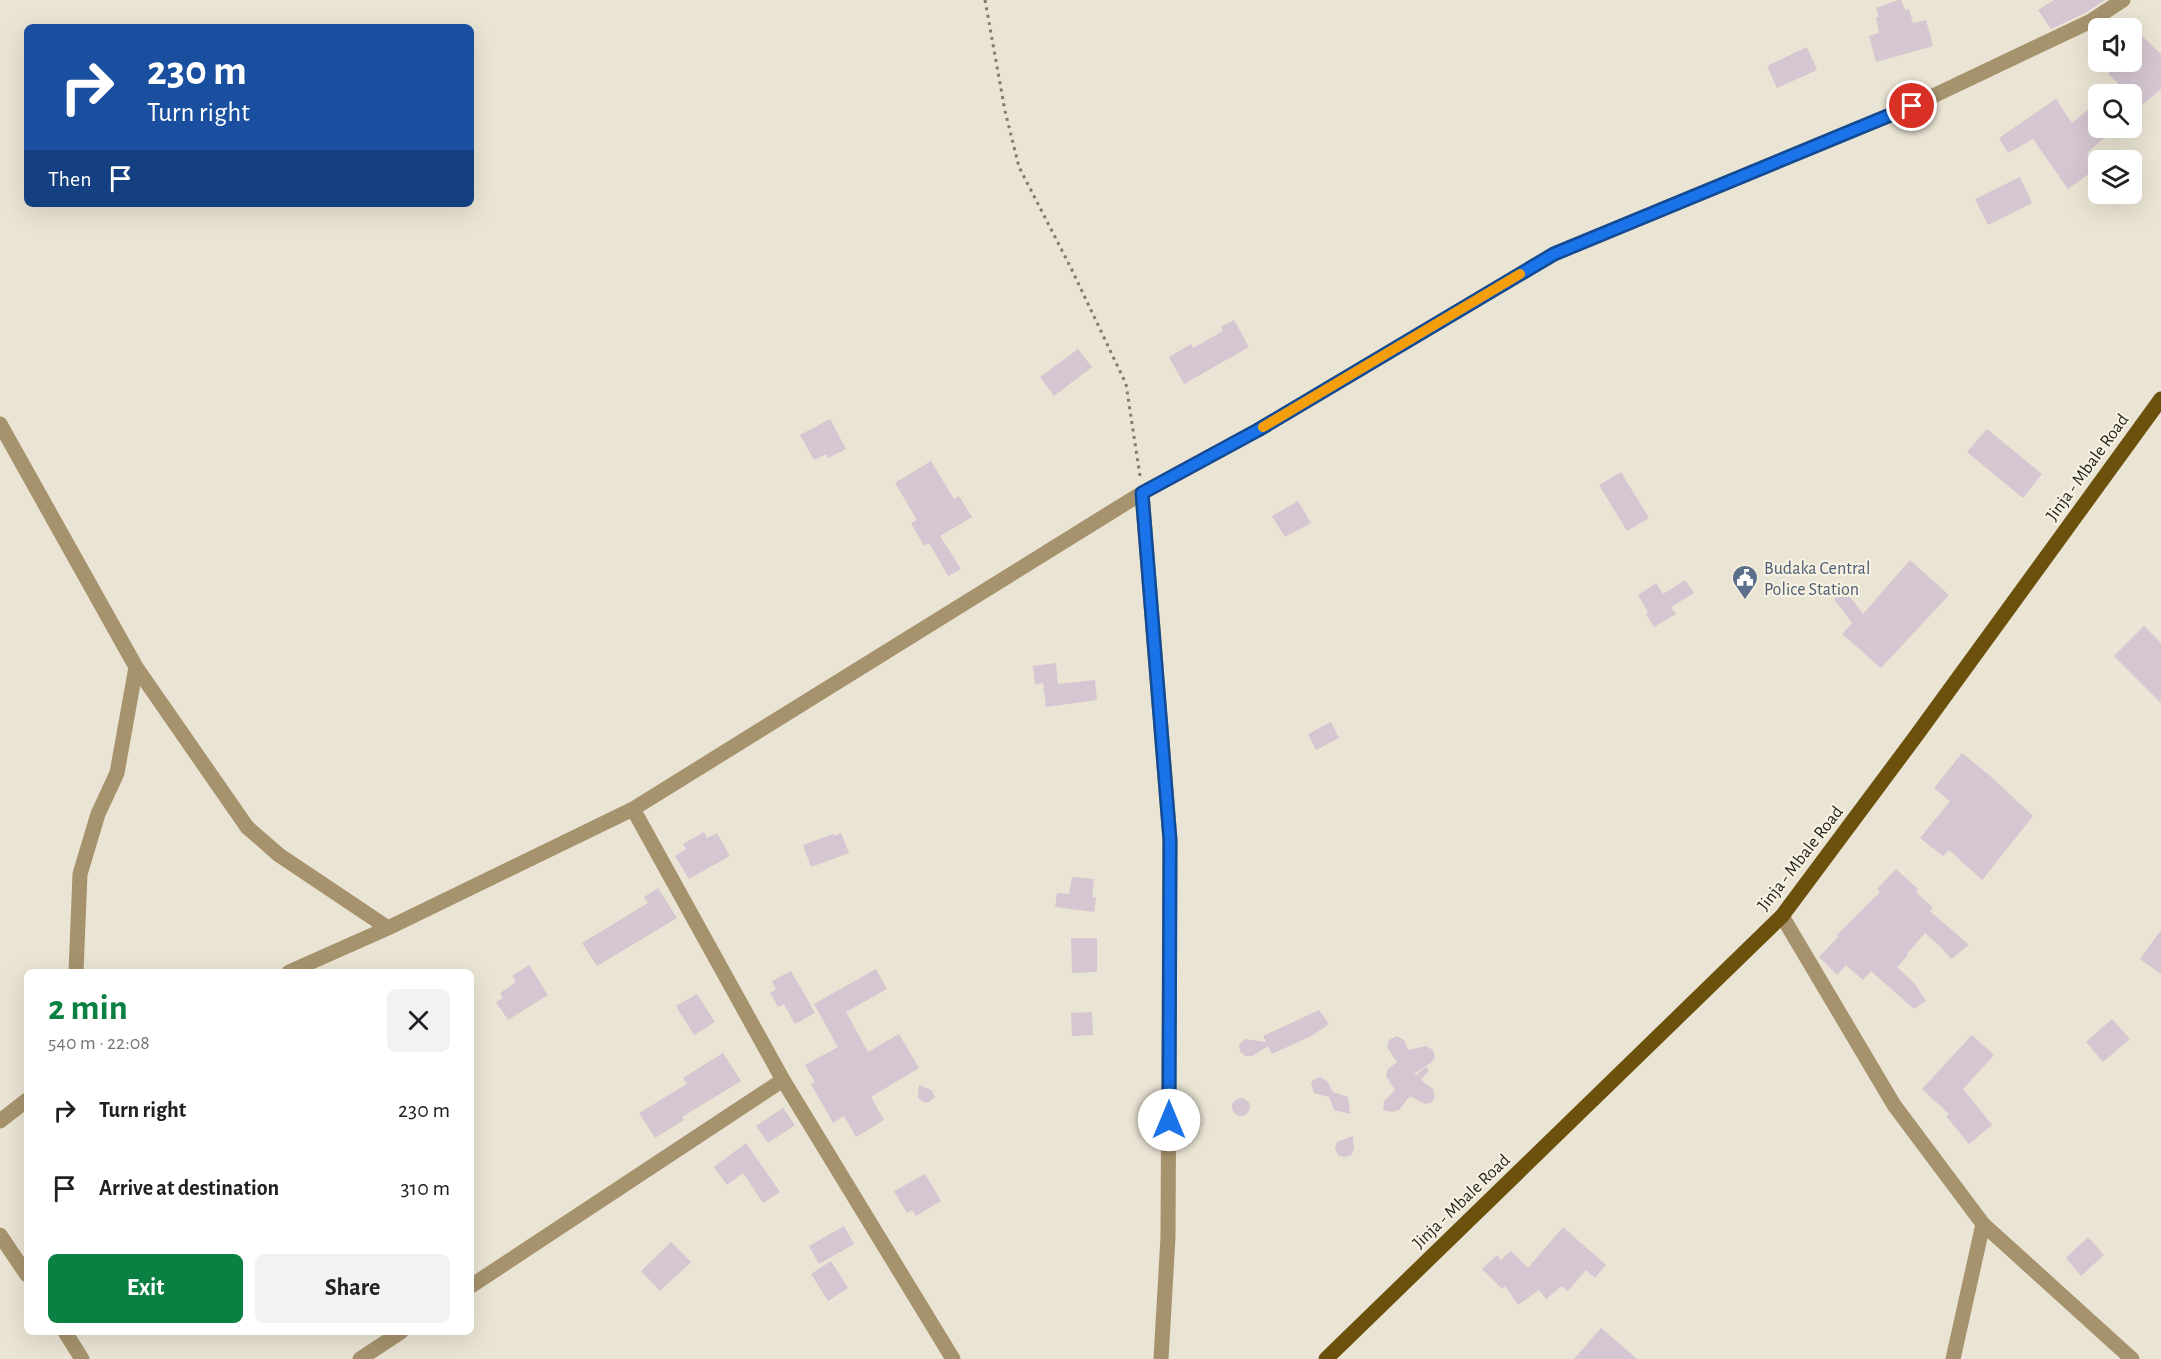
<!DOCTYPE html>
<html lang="en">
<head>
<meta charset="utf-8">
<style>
  body { margin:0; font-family:"Alegreya Sans",sans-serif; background:#f2f2f2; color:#202124; height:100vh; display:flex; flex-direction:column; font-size:22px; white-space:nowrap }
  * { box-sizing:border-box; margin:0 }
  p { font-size:20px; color:#757577 }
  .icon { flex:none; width:33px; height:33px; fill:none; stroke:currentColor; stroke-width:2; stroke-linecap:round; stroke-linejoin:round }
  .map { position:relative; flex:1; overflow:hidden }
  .panel { position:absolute; left:24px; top:969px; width:450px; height:366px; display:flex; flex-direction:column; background:#fff; border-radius:9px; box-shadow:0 6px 24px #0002 }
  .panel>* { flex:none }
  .top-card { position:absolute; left:24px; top:24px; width:450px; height:183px; border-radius:9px; box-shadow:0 6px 24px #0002; background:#1a4fa0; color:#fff; overflow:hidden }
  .buttons { position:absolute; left:2088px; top:18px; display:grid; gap:12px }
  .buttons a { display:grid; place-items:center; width:54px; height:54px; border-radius:9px; background:#fff; box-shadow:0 6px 24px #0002; font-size:30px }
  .pin { position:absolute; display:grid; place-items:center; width:51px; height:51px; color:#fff; margin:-26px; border:3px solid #fff; border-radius:50%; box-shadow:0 2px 6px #0007 }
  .me { position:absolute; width:66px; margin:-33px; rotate:0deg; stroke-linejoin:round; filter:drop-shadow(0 0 4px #0008) }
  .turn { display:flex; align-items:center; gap:21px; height:126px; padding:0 24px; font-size:27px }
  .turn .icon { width:78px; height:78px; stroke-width:2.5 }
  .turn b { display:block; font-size:42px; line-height:51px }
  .then { display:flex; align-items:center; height:57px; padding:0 24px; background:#0003; gap:12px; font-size:22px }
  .round { display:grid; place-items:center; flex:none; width:63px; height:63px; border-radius:9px; background:#f2f2f2 }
  .headline { display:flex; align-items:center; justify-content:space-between; height:102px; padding:0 24px }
  h1 { font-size:36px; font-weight:600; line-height:45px; color:#0b8043 }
  .primary-button { display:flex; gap:12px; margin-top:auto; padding:12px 24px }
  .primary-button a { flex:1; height:69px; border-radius:9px; background:#0b8043; color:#fff; font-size:24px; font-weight:600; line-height:69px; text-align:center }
  .primary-button a+a { background:#f2f2f2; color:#202124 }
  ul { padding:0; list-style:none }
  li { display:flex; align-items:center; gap:18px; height:78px; padding:0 24px }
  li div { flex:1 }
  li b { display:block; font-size:22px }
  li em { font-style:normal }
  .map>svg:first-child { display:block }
</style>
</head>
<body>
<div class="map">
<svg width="2161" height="1359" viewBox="0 0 2161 1359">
  <rect width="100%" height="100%" fill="#eae4d4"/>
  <!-- building -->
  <path fill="#d5c6d1" d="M1898,0H1901L1905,10L1909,9L1913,23L1926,20L1933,46L1876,62L1869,36L1879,33L1876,17H1879L1876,8Z
    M2054,0H2105L2085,13L2051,29L2038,10Z
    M2142,36L2161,54V89L2132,114V94H2106L2118,83L2108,74L2119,62H2132V48Z
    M1807,47L1817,70L1777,88L1767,66Z
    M2056,99L2072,123L2098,101V128H2116L2087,153L2097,168L2068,189L2033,139L2008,153L1999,138Z
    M2020,177L2032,203L1988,225L1975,199Z
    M1234,320L1249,347L1184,384L1169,357L1191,344L1193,348L1223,331L1221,327Z
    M1078,349L1092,367L1054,396L1040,377Z
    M830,419L846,449L828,458L826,454L814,460L800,435Z
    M1987,429L2042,474L2023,498L1967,452Z
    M931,461L954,499L959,496L972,517L940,536L961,569L948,576L929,543L924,546L911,523L917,520L895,483Z
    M1621,472L1649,518L1627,531L1599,485Z
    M1298,501L1311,523L1285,537L1272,516Z
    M1910,560L1949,595L1881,668L1842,634L1852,623L1834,599L1845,590L1863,614Z
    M1685,580L1694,593L1671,607L1676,614L1654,627L1646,614L1648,612L1638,595L1656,583L1663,594Z
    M2144,626L2161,643V703L2114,656Z
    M1056,663L1058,684L1095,680L1097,700L1046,707L1043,683L1035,684L1033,666Z
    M1331,722L1339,738L1316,750L1308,734Z
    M1962,753L1988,774L2033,816L1982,880L1949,850L1943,856L1920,838L1950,801L1934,788Z
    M704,832L707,838L717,833L730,856L689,879L675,856L686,849L683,844Z
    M841,833L849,853L811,867L803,845L833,834L834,836Z
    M1896,869L1918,889L1916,892L1933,908L1930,911L1969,945L1951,959L1941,947L1925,933L1907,954L1908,955L1897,967L1915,984L1926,1001L1914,1009L1871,971L1863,980L1846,965L1837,975L1819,957L1839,936L1837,935L1880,892L1877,889Z
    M1072,877L1094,879L1092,897L1096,898L1094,912L1055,907L1057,893L1069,894Z
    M658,888L677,918L597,966L582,943L648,903L644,897Z
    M2161,930V974L2140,959Z
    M1071,938H1097V972L1072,973Z
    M529,965L548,995L508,1020L496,1002L503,998L500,993L516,982L512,976Z
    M876,969L887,989L846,1012L868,1052L899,1034L919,1068L871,1097L884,1120L856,1137L844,1116L833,1123L811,1084L815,1082L805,1065L838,1047L814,1004Z
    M791,971L815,1013L795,1024L784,1004L778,1007L770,993L776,989L772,981Z
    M697,994L715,1022L694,1035L676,1006Z
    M1319,1010L1329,1024L1313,1035L1272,1054L1268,1046L1252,1056H1245L1240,1052L1239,1045L1245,1039L1266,1042L1263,1036Z
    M1092,1012L1093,1035L1072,1036L1071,1013Z
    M2112,1019L2130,1039L2103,1062L2086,1042Z
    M1972,1035L1994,1055L1963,1089L1992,1125L1969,1144L1946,1116L1949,1114L1922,1089Z
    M1397,1036L1404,1040L1408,1050L1426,1046L1433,1050L1435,1057L1432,1062L1414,1074L1416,1075L1426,1067L1429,1070L1421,1080L1433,1089L1435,1096L1432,1102L1425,1104L1410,1096L1399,1110L1392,1112L1383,1110L1384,1101L1395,1090L1386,1076L1388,1069L1397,1062L1387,1047L1389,1040Z
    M723,1053L741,1081L682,1117L684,1120L655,1138L639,1113L687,1084L683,1078Z
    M1320,1077L1327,1081L1333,1092L1348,1097L1350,1114L1334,1110L1329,1097L1314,1093L1311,1084L1313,1080Z
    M919,1085L931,1090L935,1097L929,1102L925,1103L918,1098Z
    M1232 1107a9 9 0 1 1 18 0a9 9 0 1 1-18 0Z
    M783,1108L795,1125L768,1143L756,1126Z
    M1353,1136L1354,1149L1351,1155L1344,1157L1338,1155L1335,1149L1337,1142Z
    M746,1143L780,1192L763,1203L743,1173L727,1185L714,1167Z
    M925,1174L941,1201L916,1216L912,1210L907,1213L894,1191Z
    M844,1226L854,1244L819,1264L809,1246Z
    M1563,1227L1606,1265L1595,1278L1586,1270L1568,1291L1562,1286L1546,1299L1539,1290L1518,1305L1505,1286L1502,1289L1482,1269L1497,1255L1501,1260L1511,1251L1528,1268Z
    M2088,1237L2104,1255L2081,1276L2066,1258Z
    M671,1242L691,1262L660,1291L641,1271Z
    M831,1261L848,1288L828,1301L811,1274Z
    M1601,1328L1637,1359H1574Z"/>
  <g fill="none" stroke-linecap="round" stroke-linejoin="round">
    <!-- path -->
    <path stroke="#807c72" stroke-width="3" stroke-dasharray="3 4.5" stroke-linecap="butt" d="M985,0L1005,111L1019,167L1072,270L1126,384L1140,476"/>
    <!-- minor -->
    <path stroke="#a6936d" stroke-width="15" d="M0,424L136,667L247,827L279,855L388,928L633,809L1142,493L1258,430L1554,254L1912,106L2091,21L2123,0
      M1142,493L1170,840L1168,1237L1161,1359
      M633,809L783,1080L953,1359
      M1782,916L1894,1105L1983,1224L2132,1359
      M76,972L80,874L98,814L117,773L136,667
      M289,972L388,928
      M0,1121L27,1100
      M0,1235L27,1275
      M471,1286L783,1080
      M65,1332L82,1359
      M360,1359L401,1332
      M1953,1359L1983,1224"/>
    <!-- major -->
    <path stroke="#6c510d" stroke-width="15" d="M1326,1359L1782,916L1916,736L2161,399"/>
  </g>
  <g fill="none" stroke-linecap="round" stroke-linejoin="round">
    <defs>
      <path id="route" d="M1169,1120L1170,840L1142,493L1258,430L1554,254L1912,106"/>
    </defs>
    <!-- route casing -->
    <use href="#route" stroke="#114b97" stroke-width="15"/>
    <!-- route -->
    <use href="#route" stroke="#1a73e8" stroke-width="10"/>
    <!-- slow -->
    <path stroke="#f59e0b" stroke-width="10" d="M1263,427L1520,274"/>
  </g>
  <!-- icons -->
  <defs>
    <symbol id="civic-pin" viewBox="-11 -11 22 30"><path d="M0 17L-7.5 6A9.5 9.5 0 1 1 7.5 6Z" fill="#5c6f8a" stroke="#f7f1e1"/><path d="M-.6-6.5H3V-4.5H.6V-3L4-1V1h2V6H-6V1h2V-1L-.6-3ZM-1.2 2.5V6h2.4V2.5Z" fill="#fff"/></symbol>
  </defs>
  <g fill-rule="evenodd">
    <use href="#civic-pin" x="1730" y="563" width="30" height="40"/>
  </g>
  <g text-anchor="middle" stroke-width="4.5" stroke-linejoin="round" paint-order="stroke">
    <!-- street labels -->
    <g font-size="18" fill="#221f1a" stroke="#f7f1e1">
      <text transform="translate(2087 467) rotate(-54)" y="6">Jinja - Mbale Road</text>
      <text transform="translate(1800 858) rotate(-52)" y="6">Jinja - Mbale Road</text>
      <text transform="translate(1461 1201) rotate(-44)" y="6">Jinja - Mbale Road</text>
    </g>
    <!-- service labels -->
    <g font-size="18" fill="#4e5e75" stroke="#f7f1e1" text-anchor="start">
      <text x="1764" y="574">Budaka Central<tspan x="1764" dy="21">Police Station</tspan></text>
    </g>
  </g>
</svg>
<div class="buttons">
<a><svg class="icon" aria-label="sound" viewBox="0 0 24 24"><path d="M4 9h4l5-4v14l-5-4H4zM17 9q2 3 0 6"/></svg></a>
<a><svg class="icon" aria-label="search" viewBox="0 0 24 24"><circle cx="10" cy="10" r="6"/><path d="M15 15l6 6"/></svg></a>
<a><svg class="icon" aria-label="layers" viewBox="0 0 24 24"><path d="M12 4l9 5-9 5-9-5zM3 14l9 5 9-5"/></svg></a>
</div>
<div class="pin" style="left:1912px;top:106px;background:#d93025"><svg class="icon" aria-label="arrive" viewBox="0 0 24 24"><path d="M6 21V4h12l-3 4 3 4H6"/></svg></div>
<svg class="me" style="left:1169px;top:1120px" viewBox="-20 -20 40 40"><circle r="19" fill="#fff"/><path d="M0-13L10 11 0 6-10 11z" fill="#1a73e8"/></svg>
<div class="top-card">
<div class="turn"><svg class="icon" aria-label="right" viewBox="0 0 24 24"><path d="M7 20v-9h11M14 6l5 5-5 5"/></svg><div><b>230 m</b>Turn right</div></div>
<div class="then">Then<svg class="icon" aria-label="arrive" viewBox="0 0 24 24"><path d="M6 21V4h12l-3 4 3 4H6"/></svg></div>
</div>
<section class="panel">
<div class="headline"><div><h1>2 min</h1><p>540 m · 22:08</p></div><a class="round"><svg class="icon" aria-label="close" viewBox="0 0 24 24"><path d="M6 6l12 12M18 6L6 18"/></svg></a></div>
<ul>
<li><svg class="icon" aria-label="right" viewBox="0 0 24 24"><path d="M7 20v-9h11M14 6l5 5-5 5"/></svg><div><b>Turn right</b></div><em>230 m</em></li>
<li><svg class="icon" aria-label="arrive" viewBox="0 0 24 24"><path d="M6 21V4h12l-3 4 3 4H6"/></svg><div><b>Arrive at destination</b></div><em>310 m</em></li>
</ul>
<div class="primary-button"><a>Exit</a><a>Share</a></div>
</section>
</div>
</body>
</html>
